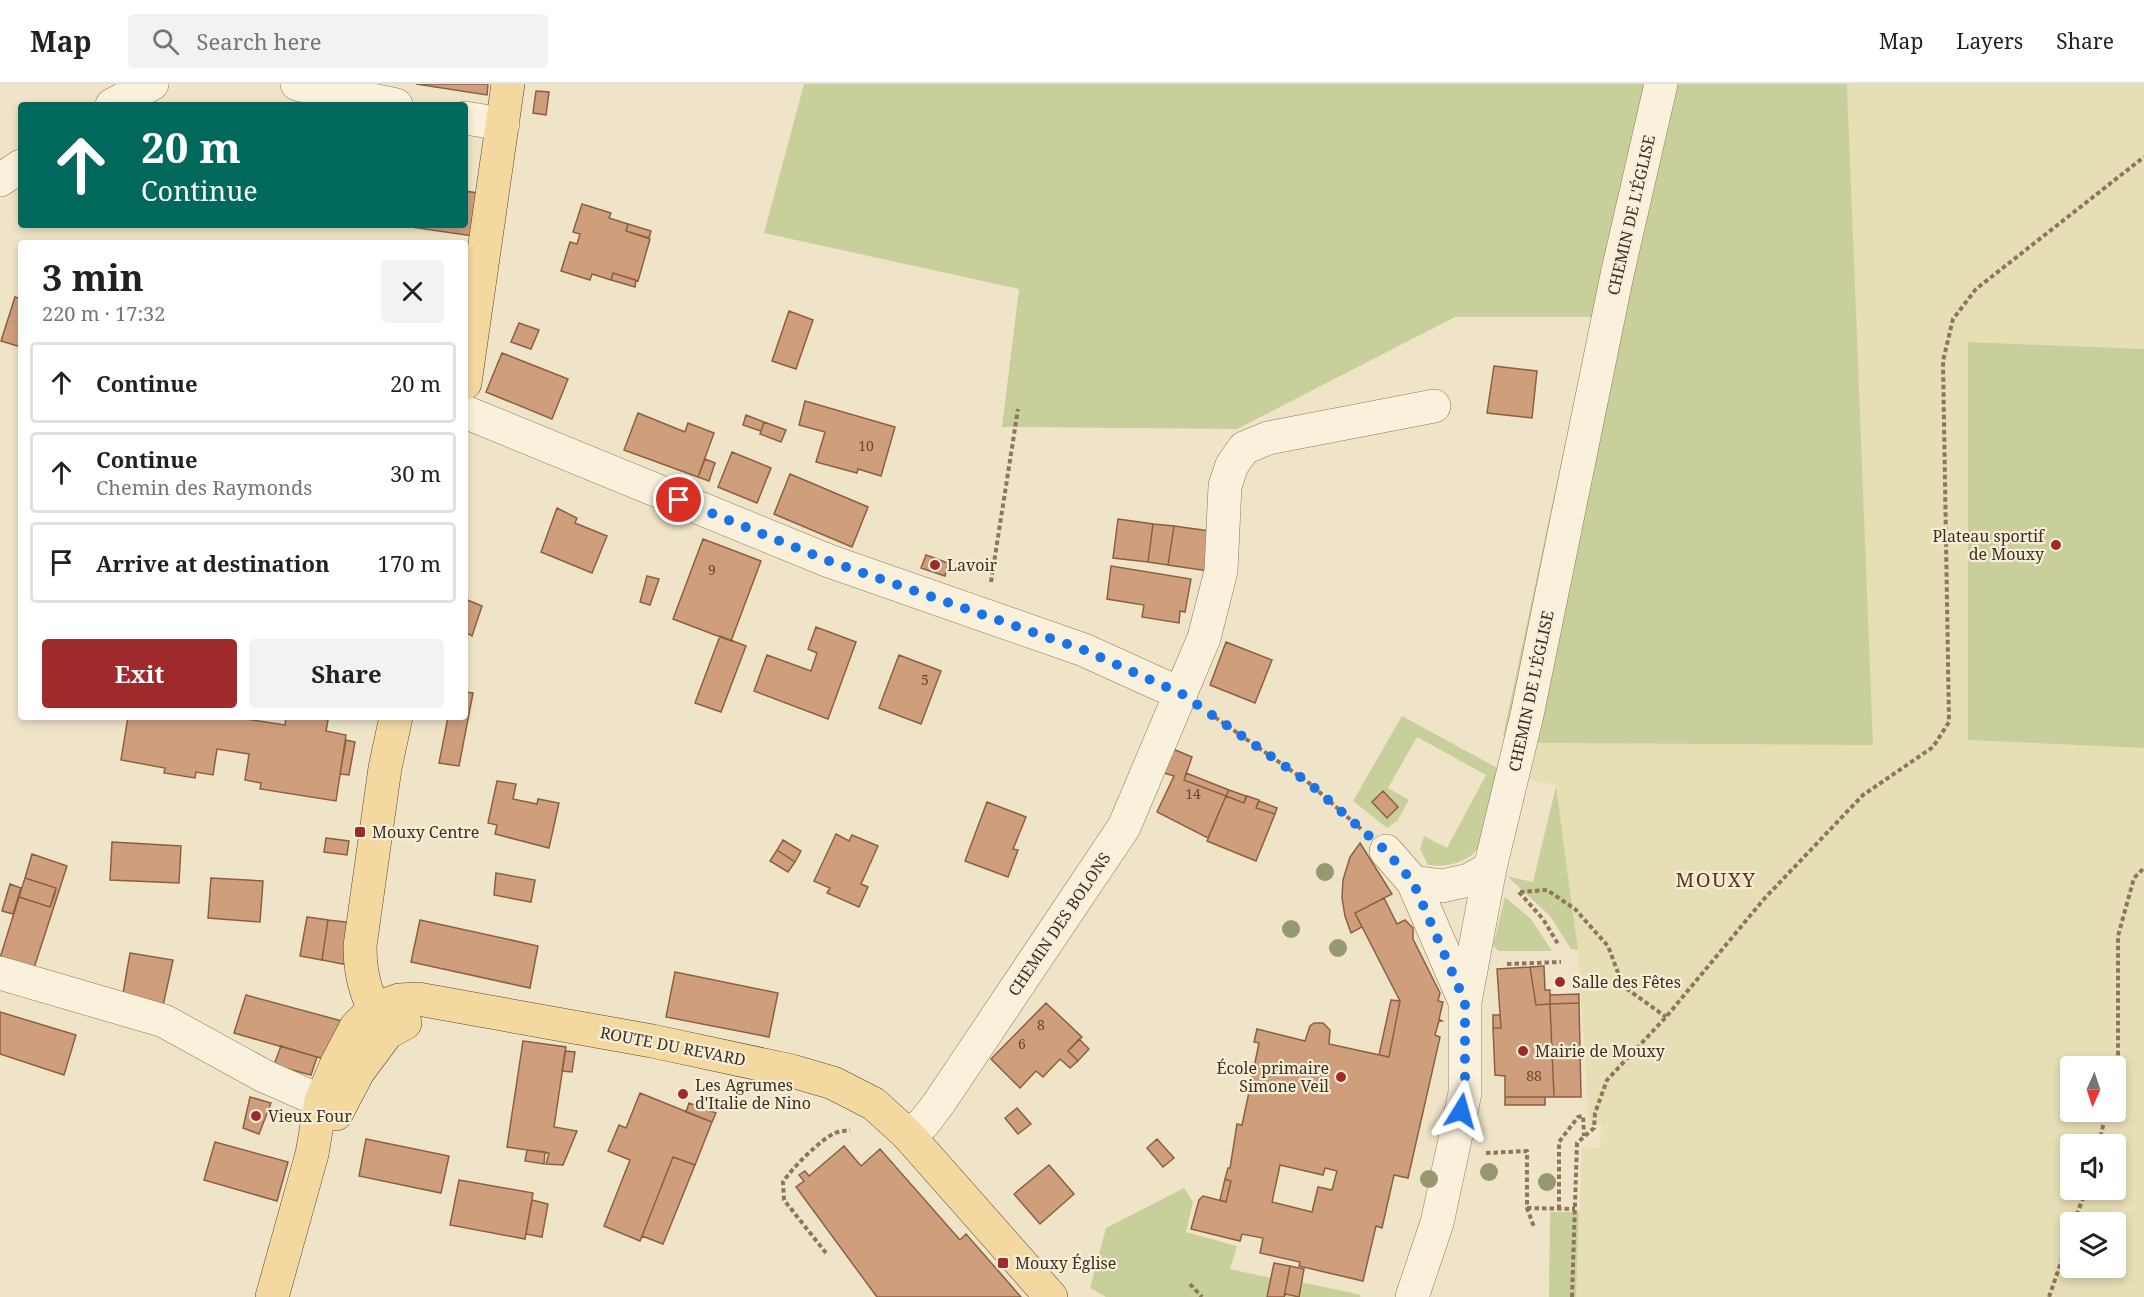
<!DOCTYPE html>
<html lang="en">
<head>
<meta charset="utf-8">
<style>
  body { margin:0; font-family:"Noto Serif",serif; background:#f2f2f2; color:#202124; height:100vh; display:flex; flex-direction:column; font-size:22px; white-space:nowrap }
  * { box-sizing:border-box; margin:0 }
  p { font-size:20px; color:#757577 }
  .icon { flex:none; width:33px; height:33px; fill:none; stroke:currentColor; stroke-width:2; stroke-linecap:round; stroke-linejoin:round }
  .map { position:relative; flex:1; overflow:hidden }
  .panel { position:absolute; left:18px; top:156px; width:450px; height:480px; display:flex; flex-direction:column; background:#fff; border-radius:6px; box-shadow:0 3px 9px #0003 }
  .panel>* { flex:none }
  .banner { position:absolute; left:18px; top:18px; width:450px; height:126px; border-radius:6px; box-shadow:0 3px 9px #0003; background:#00695c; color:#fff; overflow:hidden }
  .needle { width:39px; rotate:183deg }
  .tools { position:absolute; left:2060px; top:972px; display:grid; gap:12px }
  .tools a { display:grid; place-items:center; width:66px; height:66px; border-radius:6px; background:#fff; box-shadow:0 3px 9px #0003; font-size:30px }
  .pin { position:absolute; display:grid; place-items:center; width:51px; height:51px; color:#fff; margin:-26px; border:3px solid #fff; border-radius:50%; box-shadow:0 2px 6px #0007 }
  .me { position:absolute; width:66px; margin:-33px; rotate:8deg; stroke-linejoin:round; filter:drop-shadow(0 0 4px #0008) }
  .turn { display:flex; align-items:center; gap:21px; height:126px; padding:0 24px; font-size:27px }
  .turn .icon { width:78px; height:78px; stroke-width:2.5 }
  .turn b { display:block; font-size:42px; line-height:51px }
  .round { display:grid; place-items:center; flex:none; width:63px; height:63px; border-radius:6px; background:#f2f2f2 }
  .summary { display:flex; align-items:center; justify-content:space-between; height:102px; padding:0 24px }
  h1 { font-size:36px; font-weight:700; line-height:45px }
  .action { display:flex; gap:12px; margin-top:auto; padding:12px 24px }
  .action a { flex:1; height:69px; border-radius:6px; background:#9e2a2b; color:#fff; font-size:24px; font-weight:700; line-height:69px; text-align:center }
  .action a+a { background:#f2f2f2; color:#202124 }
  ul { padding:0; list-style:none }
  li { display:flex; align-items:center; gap:18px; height:81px; margin:0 12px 9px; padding:0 12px; border:3px solid #e0e0e0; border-radius:6px }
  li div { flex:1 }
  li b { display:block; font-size:22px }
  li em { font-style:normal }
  header { display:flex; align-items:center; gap:36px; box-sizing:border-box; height:84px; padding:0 30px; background:#fff; border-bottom:2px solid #e0e0e0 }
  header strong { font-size:28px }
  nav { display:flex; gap:33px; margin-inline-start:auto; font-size:21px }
  .search { width:420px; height:54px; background:#f2f2f2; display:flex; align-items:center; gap:15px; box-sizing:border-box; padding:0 21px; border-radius:6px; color:#757577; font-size:22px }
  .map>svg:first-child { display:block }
</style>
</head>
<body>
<header>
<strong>Map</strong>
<div class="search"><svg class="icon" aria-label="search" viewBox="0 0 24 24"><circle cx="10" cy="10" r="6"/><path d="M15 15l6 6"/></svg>Search here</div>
<nav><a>Map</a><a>Layers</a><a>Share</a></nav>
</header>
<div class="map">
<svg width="2144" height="1213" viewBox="0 0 2144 1213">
  <rect width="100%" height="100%" fill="#f0e4c8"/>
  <!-- farmland -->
  <path fill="#e6deb5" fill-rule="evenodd" d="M1847,0H2144V265L1968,258L1969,656L2144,664V1213H1576L1582,1063L1600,1064L1601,1041H1589L1578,866L1556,702L1529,695L1538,659L1872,661ZM2070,982H2115V1028H2070ZM2070,1060H2115V1106H2070ZM2070,1138H2115V1184H2070Z"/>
  <!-- green -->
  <path fill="#c9cf9b" d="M804,0H1847L1873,661L1538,659L1503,652L1592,233H1455L1237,345L1002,343L1019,205L764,149Z
    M1968,258L2144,265V664L1968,656Z
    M1402,632L1501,686C1497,701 1489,750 1482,760C1470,778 1448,784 1428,781L1420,765L1424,752L1447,764L1486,691L1417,653L1388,704L1409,716L1397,737L1387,744L1353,717Z
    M1556,702L1578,866L1571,865L1550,832L1507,792L1533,798Z
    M1505,813L1531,835L1552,867H1499L1493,862Z
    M1184,1104L1193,1118L1186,1148L1237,1162L1230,1185L1271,1194L1267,1213H1106L1090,1204L1106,1144Z
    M1550,1128H1579L1576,1213H1549Z
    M1301,1198L1361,1211L1360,1213H1286V1210Z"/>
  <!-- building -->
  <path fill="#cf9f7d" stroke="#8d5f41" stroke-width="1.5" fill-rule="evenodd" d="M416,0H488L487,11Z
    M536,7L549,8L546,31L533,29Z
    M465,107L477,109L473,152L397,141H465Z
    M582,120L611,129L609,134L628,140L626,147L650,155L638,197L613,189L611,196L592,190L590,196L561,187L570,158L577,160L580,150L573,148Z
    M628,140L651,147L649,154L626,147Z
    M613,189L636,196L635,203L611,196Z
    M15,213L21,215V263L1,257Z
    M789,227L813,236L796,285L772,277Z
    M519,239L539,246L531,265L511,258Z
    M502,269L568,295L552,335L486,308Z
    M1494,282L1537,287L1532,334L1487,329Z
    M805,317L895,343L881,392L858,385L857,389L816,378L825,348L799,341Z
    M638,329L685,348L688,339L714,349L698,393L624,366Z
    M746,331L764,338L761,347L743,341Z
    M764,338L786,346L781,358L760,350Z
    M732,368L771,384L757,419L718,403Z
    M705,375L715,379L709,397L698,393Z
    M790,390L868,423L852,463L774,430Z
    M557,424L577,434L575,439L607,452L592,489L541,468Z
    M1118,435L1153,440L1148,478L1113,474Z
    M1153,440L1174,442L1168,481L1148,478Z
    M1174,442L1217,448L1215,488L1168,481Z
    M703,455L761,477L731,557L673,535Z
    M926,471L948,479L945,492L921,484Z
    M1111,482L1191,495L1185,528L1180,527L1179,539L1142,533L1144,521L1107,515Z
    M647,492L659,495L650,521L640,518Z
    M465,515L482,522L472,552L465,548Z
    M816,543L856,558L828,635L754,607L767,571L811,587L817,569L808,565Z
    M720,552L746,562L721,628L695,619Z
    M1226,558L1272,576L1255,619L1210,601Z
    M899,571L941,587L921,640L879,624Z
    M465,608L473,609L459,682L439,679L448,633H465Z
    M128,633H233L285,641L286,633H311L328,636L326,647L346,651L336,717L260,705L261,699L245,696L249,670L217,665L213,691L196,688L195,694L164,689L165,684L121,676Z
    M346,656L355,658L349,691L340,690Z
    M1173,665L1192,673L1184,696L1226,712L1208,754L1157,728L1174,692L1164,689Z
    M1186,689L1229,706L1226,712L1184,696Z
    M497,697L516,700L513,715L537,720L538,715L559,719L549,764L495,750L497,741L488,739Z
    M1229,706L1246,712L1244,719L1226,712Z
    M1383,707L1398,723L1387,734L1372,718Z
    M1226,712L1244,719L1247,712L1259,716L1256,724L1275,730L1256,777L1207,757Z
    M1259,717L1277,724L1275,730L1256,724Z
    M987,718L1026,733L1013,765L1018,766L1008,793L965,777Z
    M836,750L849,757L852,751L878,762L861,800L868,803L859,823L827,809L830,804L814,797Z
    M326,754L349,757L347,771L324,768Z
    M783,756L801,767L795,778L777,766Z
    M112,758L181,762L179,799L110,796Z
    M1360,759L1392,810L1355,829L1362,843L1351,849L1345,832L1342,814L1343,796L1350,773Z
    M777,766L795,778L788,788L770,777Z
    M32,770L67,782L34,884L0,874L19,813L50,823L55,809L56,804L25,794Z
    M496,789L535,796L531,818L494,811Z
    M25,794L56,804L50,823L19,813Z
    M211,794L263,797L260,838L208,834Z
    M10,800L21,804L13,830L2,827Z
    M1384,814L1397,840L1405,836L1413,844V855L1440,909L1438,917L1443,918L1439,935L1442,937H1439L1435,951L1440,953L1408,1094L1394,1091L1382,1144L1376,1142L1363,1197L1299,1182L1300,1178L1260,1169L1263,1154L1242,1150L1240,1157L1191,1145L1199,1116L1203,1112L1226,1118L1231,1097L1225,1095L1228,1084H1230L1237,1040L1242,1041L1248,1013L1259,959L1254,958L1257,945L1305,957L1310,942L1314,939H1323L1330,946L1329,960L1389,973L1400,917L1355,829ZM1280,1081L1323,1091L1325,1084L1337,1087L1332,1106L1318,1103L1312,1128L1272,1118Z
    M307,833L328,836L322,876L300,872Z
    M328,836L354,839L348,881L322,876Z
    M420,836L538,862L530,904L411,878Z
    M130,869L173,876L163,922L122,915Z
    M1544,882L1545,906H1550V920L1536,921L1530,883Z
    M1530,883L1536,921L1550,920L1554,1013H1505V992L1495,991L1493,944H1501L1497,885Z
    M675,888L778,909L769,953L666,933Z
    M1579,910V919L1550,920V911Z
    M246,911L342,937L331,977L234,949Z
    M1391,916L1400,917L1389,973L1379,971Z
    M1046,919L1082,953L1068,967L1078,977L1070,984L1060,975L1043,993L1036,987L1020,1004L991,975Z
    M1579,919L1581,1013H1554L1550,920Z
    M0,928L76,951L64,991L0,970Z
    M1493,931H1500L1501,944H1493Z
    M1079,955L1089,965L1078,977L1068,967Z
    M523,957L566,963L554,1043L577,1047L563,1081L546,1080L549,1069L507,1063Z
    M281,962L317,973L311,991L274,981Z
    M565,967L575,968L572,988L562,987Z
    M640,1009L712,1038L695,1081L673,1073L640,1157L604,1142L630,1076L608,1067L619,1041L626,1044Z
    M250,1013L271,1019L259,1050L243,1044Z
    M1505,1013H1545V1021H1505Z
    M689,1019L716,1029L712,1038L686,1028Z
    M1017,1024L1031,1040L1018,1050L1005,1034Z
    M366,1055L449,1072L441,1109L359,1092Z
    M1157,1055L1174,1074L1163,1083L1147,1064Z
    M215,1058L288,1078L277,1117L204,1096Z
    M844,1062L861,1082L880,1065L960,1156L966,1150L1021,1213H877L796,1103L804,1097L799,1091L805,1087L809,1092Z
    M527,1066L545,1068L544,1080L525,1077Z
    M673,1073L695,1081L663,1160L642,1152Z
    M1049,1081L1074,1110L1040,1140L1014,1110Z
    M1225,1095L1231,1097L1226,1118L1220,1116Z
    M459,1096L533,1109L525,1155L450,1141Z
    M532,1116L548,1120L542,1153L526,1150Z
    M1274,1179L1290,1182L1284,1213H1267Z
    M1290,1182L1304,1185L1299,1213L1286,1210L1284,1213Z"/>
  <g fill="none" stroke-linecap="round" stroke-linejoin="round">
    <defs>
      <path id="minor" d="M297,0L396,21
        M112,21L152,0
        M465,34L503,40
        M0,96L21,82
        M465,328L829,477L1084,566L1181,610
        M1386,767L1413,798L1442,802L1469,796L1490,784
        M1413,798L1465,918
        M0,889L164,937L264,992L321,1017
        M907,1050L923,1040L939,1019L1124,743L1204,554L1221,487L1225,402L1232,381L1244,364L1268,354L1434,322
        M1412,1213L1437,1139L1465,1009V918L1490,784L1527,631L1617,191L1661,0"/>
      <path id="major" d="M465,299L508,0
        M387,949C369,917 360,899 360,862L385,684L396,633
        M336,1030L358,988L387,949L405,939
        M272,1213L312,1070L321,1017L337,979L356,943L374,925L399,916L418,915L652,957L792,987L833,999L874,1020L907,1050L1051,1213"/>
    </defs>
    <!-- minor casing -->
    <use href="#minor" stroke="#8d765c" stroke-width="34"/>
    <!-- major casing -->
    <use href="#major" stroke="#5b4430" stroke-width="34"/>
    <!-- path -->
    <path stroke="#8d765c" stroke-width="4" stroke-dasharray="4.5 3" stroke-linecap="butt" d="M991,498L1018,325
      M1209,629L1309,699L1361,745
      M1519,808L1543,835L1558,860
      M1520,808L1547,806L1575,825L1608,862L1623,902L1666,933
      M1507,880L1561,878
      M2115,986L2118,970V852L2134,794L2144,784
      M2099,1060L2106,1028
      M1486,1069L1527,1067V1124L1534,1143
      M1527,1124L1575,1125
      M1559,1125V1058L1578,1033L1583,1032L1584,1052
      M2074,1138L2086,1106
      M826,1169L784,1116L783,1098C792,1084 821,1055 835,1049C840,1047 845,1047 850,1046
      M1190,1200L1202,1213
      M1572,1213L1577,1059L1594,1044L1595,1029L1607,996L1666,933L1764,815L1863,711L1933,663L1949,638L1943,277L1953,235L1976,205L2144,73
      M2049,1213L2070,1152"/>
    <!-- minor -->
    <use href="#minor" stroke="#faf1dc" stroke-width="33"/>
    <!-- major -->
    <use href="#major" stroke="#f3d9a0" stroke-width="33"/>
  </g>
  <!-- trees -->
  <g fill="#96986f">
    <circle cx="1325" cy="788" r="9"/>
    <circle cx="1291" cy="845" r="9"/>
    <circle cx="1338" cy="864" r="9"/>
    <circle cx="1489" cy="1088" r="9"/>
    <circle cx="1429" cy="1095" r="9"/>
    <circle cx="1547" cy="1098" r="9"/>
  </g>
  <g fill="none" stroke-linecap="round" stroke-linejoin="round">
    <!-- route -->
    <path stroke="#1a73e8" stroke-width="10" stroke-dasharray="0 18" d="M679,416L829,477L1084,566L1182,610L1309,699L1386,767L1413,798L1465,918V1009L1461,1027"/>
  </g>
  <!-- markers -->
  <g fill="#9e2a2b" stroke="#f7eed8" stroke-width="2">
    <circle cx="2056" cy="461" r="6"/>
    <circle cx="935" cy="481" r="6"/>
    <rect x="354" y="742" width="12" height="12" rx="3"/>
    <circle cx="1560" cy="898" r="6"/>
    <circle cx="1523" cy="967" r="6"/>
    <circle cx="1341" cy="993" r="6"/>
    <circle cx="683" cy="1010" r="6"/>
    <circle cx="256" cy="1032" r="6"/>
    <rect x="997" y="1173" width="12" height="12" rx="3"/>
  </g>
  <g text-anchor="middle" stroke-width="4.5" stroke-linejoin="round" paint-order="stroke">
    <!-- number labels -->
    <g font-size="14" fill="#624a37">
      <text x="866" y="367">10</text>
      <text x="712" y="491">9</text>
      <text x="925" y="601">5</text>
      <text x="1193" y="715">14</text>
      <text x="1041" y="946">8</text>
      <text x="1022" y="965">6</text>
      <text x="1534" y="997">88</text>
    </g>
    <!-- street labels -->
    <g font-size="16" fill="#3d2e20" stroke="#f7eed8">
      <text transform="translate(1631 131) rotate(-77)" y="6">CHEMIN DE L'ÉGLISE</text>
      <text transform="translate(1531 607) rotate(-78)" y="6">CHEMIN DE L'ÉGLISE</text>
      <text transform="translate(1059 840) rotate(-56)" y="6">CHEMIN DES BOLONS</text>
      <text transform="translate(673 962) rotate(11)" y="6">ROUTE DU REVARD</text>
    </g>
    <!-- poi labels -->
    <g font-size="16" fill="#3d2e20" stroke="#f7eed8" text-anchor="start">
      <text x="2044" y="458" text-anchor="end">Plateau sportif<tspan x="2044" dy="18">de Mouxy</tspan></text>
      <text x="947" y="487">Lavoir</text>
      <text x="372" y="754">Mouxy Centre</text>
      <text x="1572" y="904">Salle des Fêtes</text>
      <text x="1535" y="973">Mairie de Mouxy</text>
      <text x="1329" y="990" text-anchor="end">École primaire<tspan x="1329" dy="18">Simone Veil</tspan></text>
      <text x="695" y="1007">Les Agrumes<tspan x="695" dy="18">d'Italie de Nino</tspan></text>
      <text x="268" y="1038">Vieux Four</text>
      <text x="1015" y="1185">Mouxy Église</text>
    </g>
    <!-- quarter labels -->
    <g font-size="20" letter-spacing="1.5" fill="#6b2e1e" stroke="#f7eed8">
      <text x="1716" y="803">MOUXY</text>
    </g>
  </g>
</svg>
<div class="tools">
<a><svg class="needle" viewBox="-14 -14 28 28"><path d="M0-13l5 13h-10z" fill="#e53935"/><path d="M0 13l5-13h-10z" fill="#757577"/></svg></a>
<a><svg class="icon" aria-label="sound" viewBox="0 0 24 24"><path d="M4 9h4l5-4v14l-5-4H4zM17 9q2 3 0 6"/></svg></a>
<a><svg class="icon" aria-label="layers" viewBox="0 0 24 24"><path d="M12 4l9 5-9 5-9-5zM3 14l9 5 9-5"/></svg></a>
</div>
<div class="pin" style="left:679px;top:416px;background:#d93025"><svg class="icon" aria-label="arrive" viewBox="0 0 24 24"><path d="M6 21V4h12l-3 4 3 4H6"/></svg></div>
<svg class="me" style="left:1461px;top:1027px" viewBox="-20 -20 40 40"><path d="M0-17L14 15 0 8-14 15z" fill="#1a73e8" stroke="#fff" stroke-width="4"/></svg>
<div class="banner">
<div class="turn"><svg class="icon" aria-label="ahead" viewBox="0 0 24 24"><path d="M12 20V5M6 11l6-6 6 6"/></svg><div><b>20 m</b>Continue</div></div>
</div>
<section class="panel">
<div class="summary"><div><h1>3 min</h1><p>220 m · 17:32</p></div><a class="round"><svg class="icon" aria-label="close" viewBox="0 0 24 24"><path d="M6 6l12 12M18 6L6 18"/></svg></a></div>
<ul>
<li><svg class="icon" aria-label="ahead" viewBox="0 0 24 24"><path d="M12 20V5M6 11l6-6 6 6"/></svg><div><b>Continue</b></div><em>20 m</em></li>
<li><svg class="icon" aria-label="ahead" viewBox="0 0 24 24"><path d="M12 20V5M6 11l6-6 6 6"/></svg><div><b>Continue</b><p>Chemin des Raymonds</p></div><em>30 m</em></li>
<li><svg class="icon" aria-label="arrive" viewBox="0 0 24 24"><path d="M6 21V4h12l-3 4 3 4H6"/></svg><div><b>Arrive at destination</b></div><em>170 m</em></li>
</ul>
<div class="action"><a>Exit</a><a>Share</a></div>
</section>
</div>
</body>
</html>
